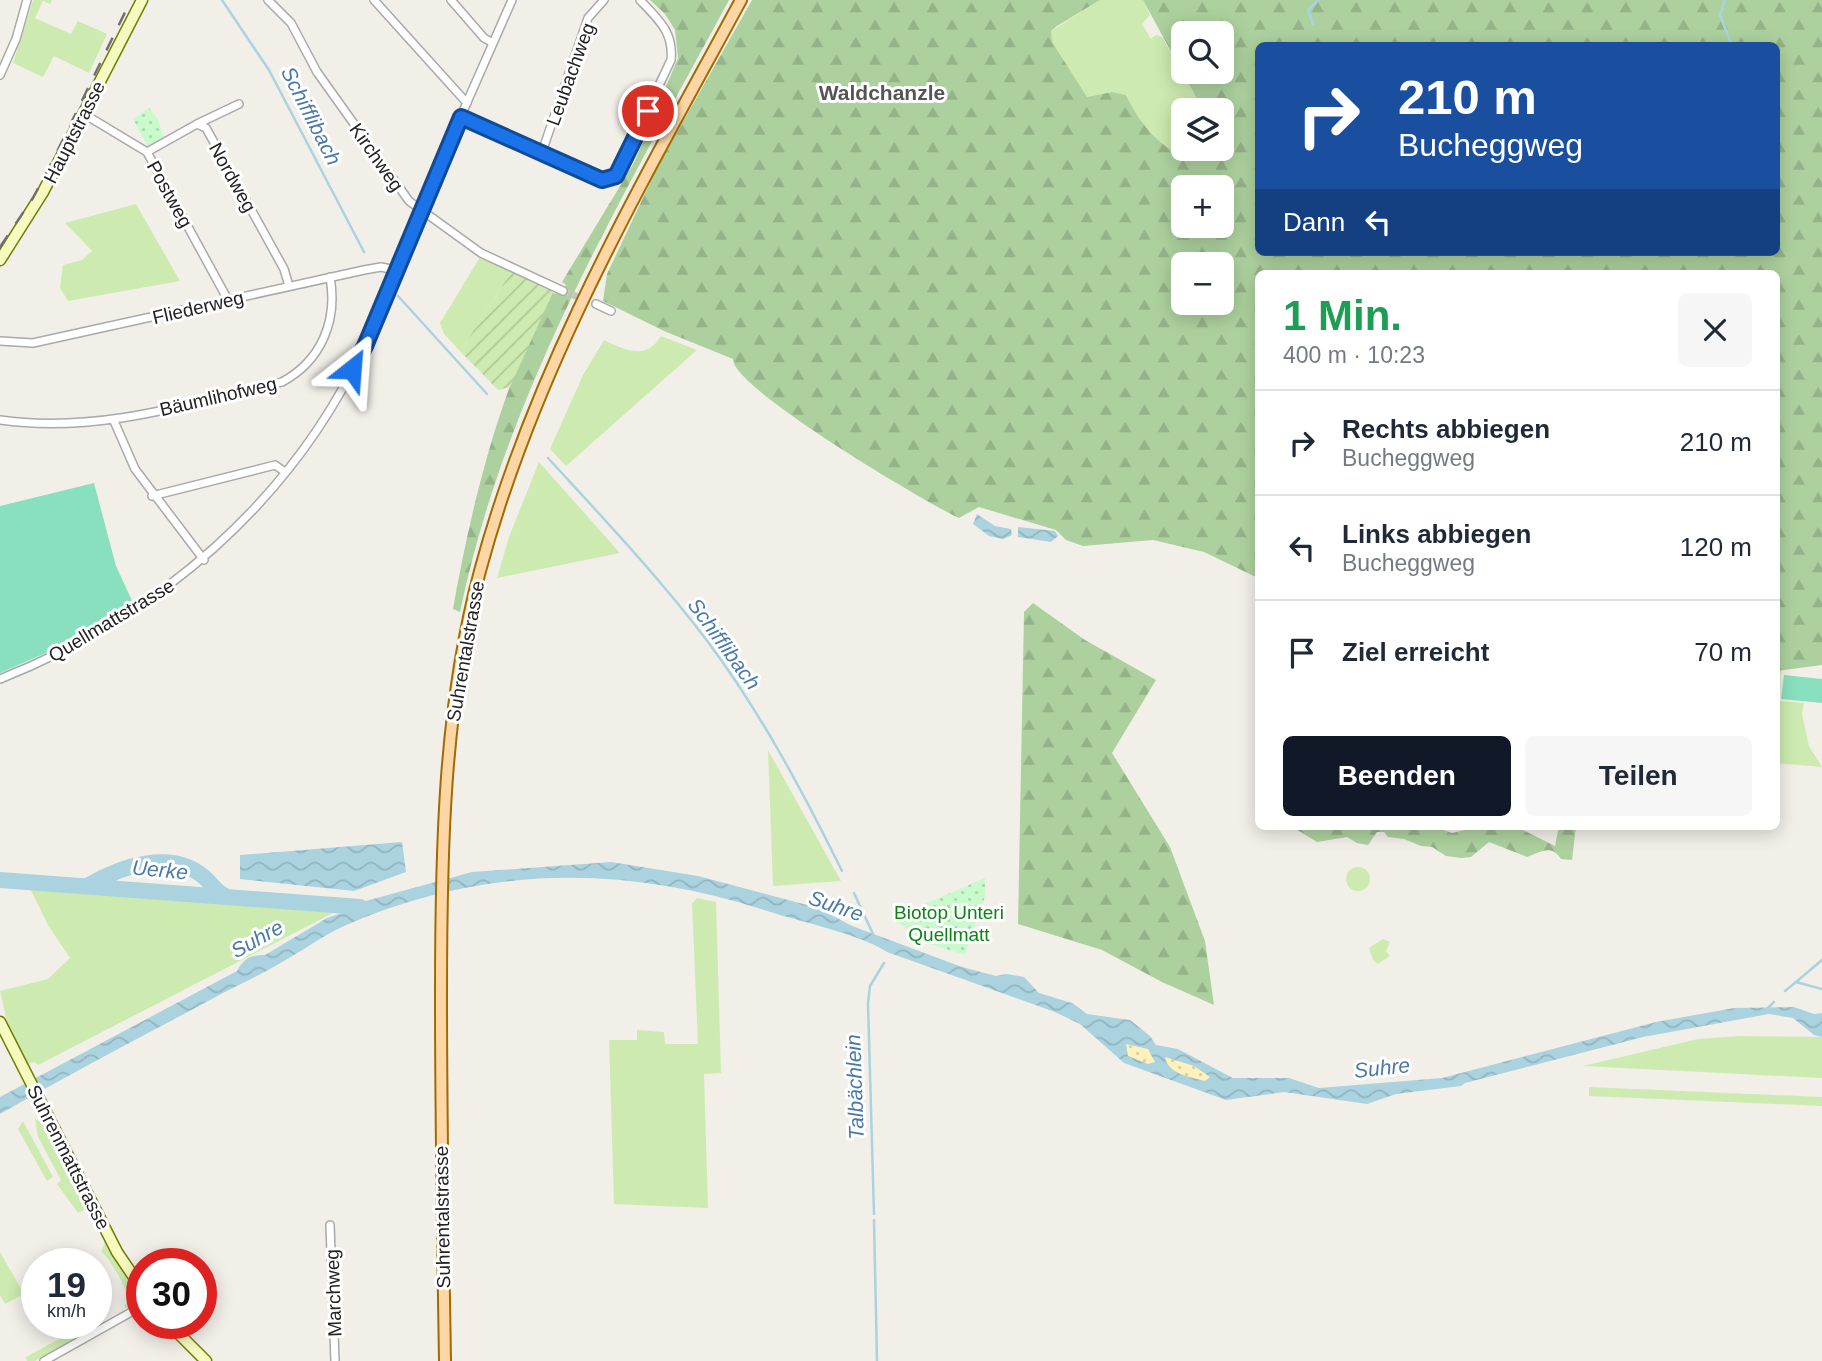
<!DOCTYPE html>
<html lang="de">
<head>
<meta charset="utf-8">
<style>
  body { margin:0; font-family:Helvetica,sans-serif; background:#f6f6f7; color:#1f2937; height:100vh; display:flex; flex-direction:column; font-size:26px; white-space:nowrap }
  * { box-sizing:border-box; margin:0 }
  p { font-size:23px; color:#747a83 }
  .icon { flex:none; width:38px; height:38px; fill:none; stroke:currentColor; stroke-width:2; stroke-linecap:round; stroke-linejoin:round }
  .map { position:relative; flex:1; overflow:hidden }
  .panel { position:absolute; left:1255px; top:270px; width:525px; height:560px; display:flex; flex-direction:column; background:#fff; border-radius:10px; box-shadow:0 4px 18px #0003 }
  .panel>* { flex:none }
  .top-card { position:absolute; left:1255px; top:42px; width:525px; height:214px; border-radius:10px; box-shadow:0 4px 18px #0003; background:#1a4fa0; color:#fff; overflow:hidden }
  .buttons { position:absolute; left:1171px; top:21px; display:grid; gap:14px }
  .buttons a { display:grid; place-items:center; width:63px; height:63px; border-radius:10px; background:#fff; box-shadow:0 4px 18px #0003; font-size:35px }
  .speed { position:absolute; left:21px; top:1248px; display:flex; gap:14px; font-size:35px; font-weight:700; text-align:center }
  .speed>* { display:grid; place-content:center; width:91px; height:91px; border-radius:50%; background:#fff; box-shadow:0 4px 18px #0003; line-height:1 }
  .speed small { font-size:18px; font-weight:400 }
  .speed .limit { border:10px solid #d22; background:#fff; color:#111 }
  .pin { position:absolute; display:grid; place-items:center; width:60px; height:60px; color:#fff; margin:-30px; border:4px solid #fff; border-radius:50%; box-shadow:0 2px 7px #0007 }
  .me { position:absolute; width:77px; margin:-38px; rotate:28deg; stroke-linejoin:round; filter:drop-shadow(0 0 5px #0008) }
  .turn { display:flex; align-items:center; gap:24px; height:147px; padding:0 28px; font-size:32px }
  .turn .icon { width:91px; height:91px; stroke-width:2.5 }
  .turn b { display:block; font-size:49px; line-height:60px }
  .then { display:flex; align-items:center; height:66px; padding:0 28px; background:#0003; gap:14px; font-size:26px }
  .round { display:grid; place-items:center; flex:none; width:74px; height:74px; border-radius:10px; background:#f6f6f7 }
  .headline { display:flex; align-items:center; justify-content:space-between; height:119px; padding:0 28px }
  h1 { font-size:42px; font-weight:700; line-height:52px; color:#1e9e55 }
  .action { display:flex; gap:14px; margin-top:auto; padding:14px 28px }
  .action a { flex:1; height:80px; border-radius:10px; background:#111827; color:#fff; font-size:28px; font-weight:700; line-height:80px; text-align:center }
  .action a+a { background:#f6f6f7; color:#1f2937 }
  ul { padding:0; list-style:none }
  li { display:flex; align-items:center; gap:21px; height:105px; padding:0 28px; border-top:2px solid #e0e1e3 }
  li div { flex:1 }
  li b { display:block; font-size:26px }
  li em { font-style:normal }
  .map>svg:first-child { display:block }
</style>
</head>
<body>
<div class="map">
<svg width="1822" height="1361" viewBox="0 0 1822 1361">
  <defs>
    <pattern id="forest-firs" width="22" height="20" patternUnits="userSpaceOnUse" patternTransform="scale(1.75)"><rect width="22" height="20" fill="#add19e"/><path d="M5 1l3.5 6h-7zM16 11l3.5 6h-7z" fill="#95b388"/></pattern>
    <pattern id="sand-dots" width="8" height="8" patternUnits="userSpaceOnUse" patternTransform="scale(1.75)"><rect width="8" height="8" fill="#fff1ba"/><path d="M2 2h.1M6 6h.1" fill="none" stroke="#dacea0" stroke-width="1.8" stroke-linecap="round"/></pattern>
    <pattern id="park-dots" width="8" height="8" patternUnits="userSpaceOnUse" patternTransform="scale(1.75)"><rect width="8" height="8" fill="#c8facc"/><path d="M2 2h.1M6 6h.1" fill="none" stroke="#acd6af" stroke-width="1.8" stroke-linecap="round"/></pattern>
    <pattern id="garden-furrows" width="10" height="10" patternUnits="userSpaceOnUse" patternTransform="scale(1.75)"><rect width="10" height="10" fill="#cdebb0"/><path d="M-1 1l2-2M0 10L10 0M9 11l2-2" fill="none" stroke="#b0c997"/></pattern>
    <pattern id="water-waves" width="16" height="10" patternUnits="userSpaceOnUse" patternTransform="scale(1.75)"><rect width="16" height="10" fill="#aad3df"/><path d="M0 5q4-4 8 0t8 0" fill="none" stroke="#92b5bf"/></pattern>
  </defs>
  <rect width="100%" height="100%" fill="#f2efe9"/>
  <!-- grass -->
  <path fill="#cdebb0" d="M33,0H52L50,4L43,1L35,18L71,34L78,21L107,34L89,73L54,56L43,77L13,63Z
    M1100,0H1143L1150,15L1142,24L1151,39L1156,35L1162,37L1203,110H1183V149H1209L1186,159C1156,143 1141,125 1126,95L1112,92L1087,97L1082,91L1051,42V31Z
    M136,204L180,281L68,301L60,288L63,265L82,260L92,251L65,223Z
    M480,257L512,271L460,351L444,334L440,323Z
    M661,336L697,350L566,466L550,449L583,375L604,340C626,351 647,360 661,336Z
    M539,462L620,553L497,578L509,537Z
    M1776,671H1781L1780,701L1804,703L1802,714L1809,746L1822,767L1776,763Z
    M768,750L841,881L773,886Z
    M1346 879a12 12 0 1 1 24 0a12 12 0 1 1-24 0Z
    M29,886L337,911L38,1065L34,1062L27,1064L9,1030L0,991L48,979L70,958L48,925Z
    M697,898L716,902L721,1073L704,1074L708,1208L614,1204L609,1040H637V1030L664,1032L665,1044H698L692,904Z
    M1383,939L1390,942L1386,951L1390,956L1378,964L1373,960L1369,948Z
    M1740,1036L1822,1037V1078L1583,1066L1698,1039Z
    M1589,1087L1822,1097V1106L1589,1096Z
    M35,1119L45,1124L88,1208L78,1213L57,1184L61,1180L38,1137Z
    M23,1121L53,1177L47,1181L18,1129Z
    M105,1242L136,1293L135,1304L128,1309L124,1306L129,1300C128,1290 108,1255 101,1252Z
    M0,1252L24,1294L5,1304L0,1295Z
    M79,1328L83,1334L35,1361H27L26,1357Z"/>
  <!-- forest -->
  <path fill="url(#forest-firs)" fill-rule="evenodd" d="M650,0H729C623,197 506,390 460,612L453,609C466,535 484,457 510,386C522,355 538,324 552,293L562,294L566,285L562,282L634,163L678,58L675,30L665,14Z
    M752,0H1100L1057,26L1051,31L1052,42L1087,97L1112,92L1126,95C1141,125 1156,143 1186,159L1209,149H1222V110H1203L1143,0H1822V665L1776,671V273H1258V578L1204,552L1153,540L1083,546L1066,540L1056,530L979,507L959,518C925,502 732,388 733,359L664,331L603,301L607,274L659,164ZM1183,33H1222V72H1183ZM1258,46H1776V252H1258ZM1183,187H1222V226H1183ZM1183,264H1222V303H1183Z
    M1033,603L1085,640L1156,680L1112,753L1170,847L1205,941L1214,1005L1162,982L1102,950L1018,924L1024,612Z
    M1291,826H1433L1452,833L1481,826L1519,828L1555,846L1559,826H1576L1572,860L1561,859C1551,844 1541,852 1527,857L1489,842L1471,857L1462,858L1446,856L1432,847L1421,846L1404,839L1388,837L1384,832H1377L1368,845L1357,843L1347,837L1317,842Z"/>
  <!-- sand -->
  <path fill="url(#sand-dots)" d="M1125,1044L1148,1049L1155,1062L1148,1064L1128,1056Z
    M1165,1057L1194,1066L1211,1077L1205,1081C1191,1078 1166,1074 1165,1057Z"/>
  <!-- park -->
  <path fill="url(#park-dots)" d="M149,108L158,119L164,139L148,147L133,119Z
    M985,878V896L965,955L926,943L892,918Z"/>
  <!-- garden -->
  <path fill="url(#garden-furrows)" d="M512,271L554,290L510,387L498,390L460,351Z"/>
  <!-- pitch -->
  <path fill="#88e0be" d="M94,483L116,566L134,605L80,638L0,673V506Z
    M1784,675L1822,679V703L1781,699Z"/>
  <!-- water -->
  <path fill="url(#water-waves)" fill-rule="evenodd" d="M977,514L995,526L1011,529L1012,535L1003,539L989,536L973,524Z
    M1018,527L1055,531L1058,536L1051,542L1018,537Z
    M402,842L406,872L354,891L240,879V855Z
    M611,862L698,876L818,908L852,926L962,967L996,976L1007,974L1024,977L1039,993L1072,1003L1087,1014L1130,1020L1150,1036L1156,1045L1178,1049L1233,1078H1289L1319,1088L1442,1078L1656,1022L1734,1008L1794,1007L1814,1014L1822,1013V1037L1814,1035L1793,1018L1769,1014L1643,1037L1465,1083L1461,1086L1396,1094L1367,1104L1284,1092L1226,1100L1124,1063L1080,1024L1055,1012L887,952C860,934 801,922 767,911C624,864 483,865 344,926C324,935 308,947 289,958C268,971 245,982 223,993C149,1033 73,1072 0,1114V1097L237,971C244,958 251,955 265,955L327,918L359,907L362,902L472,872ZM1126,1044L1148,1049L1155,1062L1148,1064L1128,1056ZM1165,1057L1194,1066L1210,1077L1205,1081C1190,1077 1168,1074 1165,1057Z"/>
  <g fill="none" stroke-linecap="round" stroke-linejoin="round">
    <!-- stream -->
    <path stroke="#aad3df" stroke-width="2.5" d="M222,0L269,70L364,252
      M1725,0L1720,15L1732,46
      M1313,24L1308,10L1318,0
      M398,296L487,394
      M548,458C603,518 659,577 708,642C761,713 803,792 842,871
      M854,893L873,934
      M1796,982L1822,960
      M1785,991L1796,982L1822,989
      M1768,1008L1774,1002
      M874,1214L868,1003L870,986L884,963
      M874,1220L877,1361"/>
    <!-- river -->
    <path stroke="#aad3df" stroke-width="16" d="M0,880L360,907
      M89,885C121,866 172,849 204,877C212,884 215,891 225,896"/>
    <!-- street-tunnel -->
    <path stroke="#c8c6c1" stroke-width="7" stroke-dasharray="7 3.5" stroke-linecap="butt" d="M563,291L596,304"/>
    <defs>
      <path id="street" d="M268,0L291,23L317,72L409,201L481,253L563,291
        M374,0L467,103
        M451,0L484,38L493,43
        M0,75L16,39L27,0
        M84,114L147,152L228,300
        M461,117L602,180L616,176L671,60C674,32 658,19 640,0
        M197,124L239,104
        M147,152L197,124L206,128L284,269L289,286
        M542,152L588,18L604,0
        M596,304L611,311
        M0,341L33,343L364,270L381,267L395,270
        M0,420C96,434 189,404 282,382C321,361 338,321 330,277
        M114,421L135,469L204,560
        M152,496L275,465L285,472
        M0,679C159,616 292,502 365,345C386,302 401,257 419,213C449,142 481,71 512,0
        M330,1225L335,1361
        M44,1361L142,1306"/>
      <path id="secondary" d="M0,260L43,192L142,0
        M0,1022L117,1252L142,1289
        M168,1323L206,1361"/>
      <path id="primary" d="M445,1361C443,1239 441,1118 441,996C441,854 443,709 480,571C535,366 641,185 741,0"/>
    </defs>
    <!-- street casing -->
    <use href="#street" stroke="#a9a9a9" stroke-width="10"/>
    <!-- secondary casing -->
    <use href="#secondary" stroke="#707d05" stroke-width="13"/>
    <!-- primary casing -->
    <use href="#primary" stroke="#a06b00" stroke-width="14"/>
    <!-- street -->
    <use href="#street" stroke="#fff" stroke-width="7"/>
    <!-- secondary -->
    <use href="#secondary" stroke="#f7fabf" stroke-width="10"/>
    <!-- primary -->
    <use href="#primary" stroke="#fcd6a4" stroke-width="10"/>
    <!-- rail -->
    <path stroke="#707070" stroke-width="2.5" stroke-dasharray="14 14" stroke-linecap="butt" d="M0,247L33,198L53,160L131,0"/>
  </g>
  <g fill="none" stroke-linecap="round" stroke-linejoin="round">
    <defs>
      <path id="route" d="M352,369L365,346L461,117L602,180L616,176L648,111"/>
    </defs>
    <!-- route casing -->
    <use href="#route" stroke="#114b97" stroke-width="18"/>
    <!-- route -->
    <use href="#route" stroke="#1a73e8" stroke-width="12"/>
  </g>
  <g text-anchor="middle" stroke-width="6" stroke-linejoin="round" paint-order="stroke">
    <!-- street labels -->
    <g font-size="19" fill="#222" stroke="#fff">
      <text transform="translate(570 74) rotate(-70)" y="7">Leubachweg</text>
      <text transform="translate(74 132) rotate(-63)" y="7">Hauptstrasse</text>
      <text transform="translate(377 157) rotate(55)" y="7">Kirchweg</text>
      <text transform="translate(233 177) rotate(61)" y="7">Nordweg</text>
      <text transform="translate(170 194) rotate(61)" y="7">Postweg</text>
      <text transform="translate(198 307) rotate(-13)" y="7">Fliederweg</text>
      <text transform="translate(218 396) rotate(-13)" y="7">Bäumlihofweg</text>
      <text transform="translate(111 620) rotate(-31)" y="7">Quellmattstrasse</text>
      <text transform="translate(465 651) rotate(-80)" y="7">Suhrentalstrasse</text>
      <text transform="translate(69 1157) rotate(63)" y="7">Suhrenmattstrasse</text>
      <text transform="translate(442 1217) rotate(-91)" y="7">Suhrentalstrasse</text>
      <text transform="translate(333 1293) rotate(-92)" y="7">Marchweg</text>
    </g>
    <!-- park labels -->
    <g font-size="19" fill="#0c8416" stroke="#fff">
      <text x="949" y="919">Biotop Unteri<tspan x="949" dy="22">Quellmatt</tspan></text>
    </g>
    <!-- neighbourhood labels -->
    <g font-size="21" font-weight="bold" fill="#555" stroke="#fff">
      <text x="882" y="100">Waldchanzle</text>
    </g>
    <!-- water labels -->
    <g font-size="21" font-style="italic" fill="#4a7aab" stroke="#fff">
      <text transform="translate(311 116) rotate(63)" y="7">Schifflibach</text>
      <text transform="translate(724 644) rotate(54)" y="7">Schifflibach</text>
      <text transform="translate(160 870) rotate(5)" y="7">Uerke</text>
      <text transform="translate(836 906) rotate(19)" y="7">Suhre</text>
      <text transform="translate(257 939) rotate(-29)" y="7">Suhre</text>
      <text transform="translate(1382 1068) rotate(-6)" y="7">Suhre</text>
      <text transform="translate(855 1087) rotate(-92)" y="7">Talbächlein</text>
    </g>
  </g>
</svg>
<div class="buttons">
<a><svg class="icon" aria-label="search" viewBox="0 0 24 24"><circle cx="10" cy="10" r="6"/><path d="M15 15l6 6"/></svg></a>
<a><svg class="icon" aria-label="layers" viewBox="0 0 24 24"><path d="M12 4l9 5-9 5-9-5zM3 14l9 5 9-5"/></svg></a>
<a>+</a>
<a>−</a>
</div>
<div class="speed"><div>19<small>km/h</small></div><div class="limit">30</div></div>
<div class="pin" style="left:648px;top:111px;background:#d93025"><svg class="icon" aria-label="arrive" viewBox="0 0 24 24"><path d="M6 21V4h12l-3 4 3 4H6"/></svg></div>
<svg class="me" style="left:352px;top:369px" viewBox="-20 -20 40 40"><path d="M0-17L14 15 0 8-14 15z" fill="#1a73e8" stroke="#fff" stroke-width="4"/></svg>
<div class="top-card">
<div class="turn"><svg class="icon" aria-label="right" viewBox="0 0 24 24"><path d="M7 20v-9h11M14 6l5 5-5 5"/></svg><div><b>210 m</b>Bucheggweg</div></div>
<div class="then">Dann<svg class="icon" aria-label="left" viewBox="0 0 24 24"><path d="M17 20v-9H6M10 6l-5 5 5 5"/></svg></div>
</div>
<section class="panel">
<div class="headline"><div><h1>1 Min.</h1><p>400 m · 10:23</p></div><a class="round"><svg class="icon" aria-label="close" viewBox="0 0 24 24"><path d="M6 6l12 12M18 6L6 18"/></svg></a></div>
<ul>
<li><svg class="icon" aria-label="right" viewBox="0 0 24 24"><path d="M7 20v-9h11M14 6l5 5-5 5"/></svg><div><b>Rechts abbiegen</b><p>Bucheggweg</p></div><em>210 m</em></li>
<li><svg class="icon" aria-label="left" viewBox="0 0 24 24"><path d="M17 20v-9H6M10 6l-5 5 5 5"/></svg><div><b>Links abbiegen</b><p>Bucheggweg</p></div><em>120 m</em></li>
<li><svg class="icon" aria-label="arrive" viewBox="0 0 24 24"><path d="M6 21V4h12l-3 4 3 4H6"/></svg><div><b>Ziel erreicht</b></div><em>70 m</em></li>
</ul>
<div class="action"><a>Beenden</a><a>Teilen</a></div>
</section>
</div>
</body>
</html>
